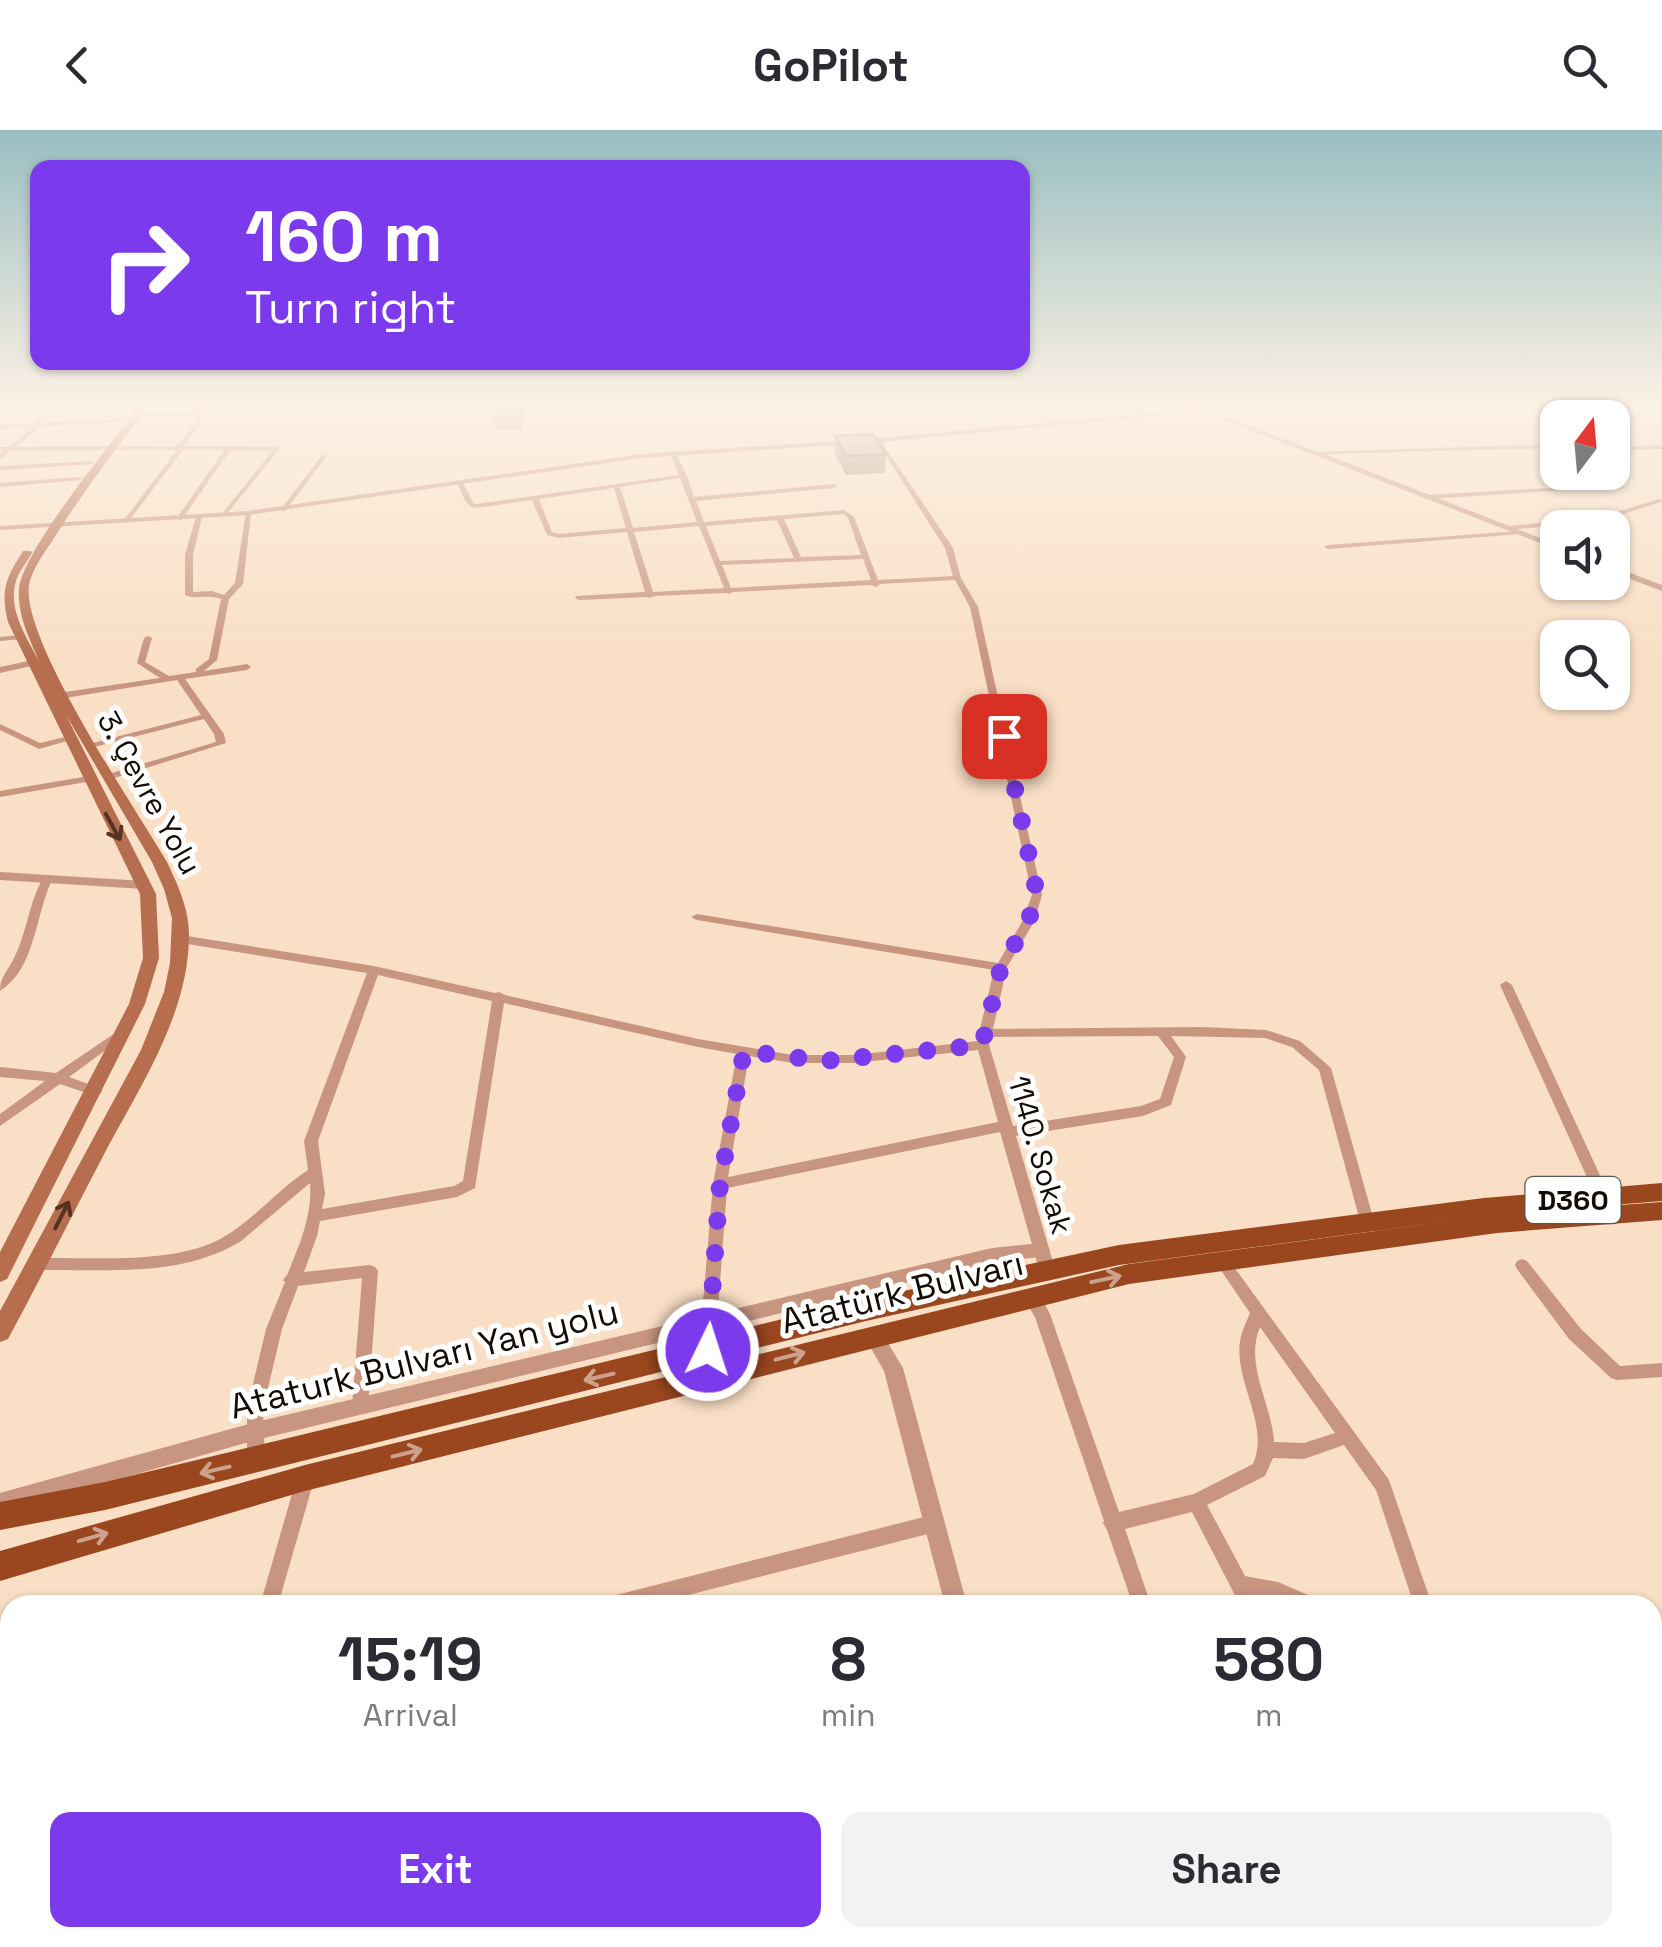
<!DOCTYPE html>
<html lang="en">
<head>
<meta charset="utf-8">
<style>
  body { margin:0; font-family:"Space Grotesk",sans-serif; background:#f2f2f3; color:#2b2b33; height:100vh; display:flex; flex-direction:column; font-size:38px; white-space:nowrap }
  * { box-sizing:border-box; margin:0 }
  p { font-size:32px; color:#7c7c81 }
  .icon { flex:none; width:55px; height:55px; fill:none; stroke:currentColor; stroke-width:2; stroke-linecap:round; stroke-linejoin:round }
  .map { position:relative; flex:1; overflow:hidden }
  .drawer { position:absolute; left:0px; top:1465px; width:1662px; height:352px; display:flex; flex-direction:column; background:#fff; border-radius:30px 30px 0 0; box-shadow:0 2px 8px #0004 }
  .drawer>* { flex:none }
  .guide { position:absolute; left:30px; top:30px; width:1000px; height:210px; border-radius:20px; box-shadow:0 2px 8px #0004; background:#7c3aed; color:#fff; overflow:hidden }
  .needle { width:65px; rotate:16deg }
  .buttons { position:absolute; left:1540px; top:270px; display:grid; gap:20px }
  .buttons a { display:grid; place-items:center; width:90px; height:90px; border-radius:20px; background:#fff; box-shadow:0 2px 8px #0004; font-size:50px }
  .pin { position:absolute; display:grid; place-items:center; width:85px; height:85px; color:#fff; margin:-42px; border-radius:20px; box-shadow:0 5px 15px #0006 }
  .me { position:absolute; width:110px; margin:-55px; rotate:4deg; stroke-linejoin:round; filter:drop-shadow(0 0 8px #0008) }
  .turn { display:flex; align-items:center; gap:35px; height:210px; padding:0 50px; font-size:45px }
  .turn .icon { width:130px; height:130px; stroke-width:2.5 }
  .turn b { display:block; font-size:70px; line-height:85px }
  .eta { display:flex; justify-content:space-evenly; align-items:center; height:170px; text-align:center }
  .eta b { font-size:60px; font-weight:700; line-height:70px }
  .button { display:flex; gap:20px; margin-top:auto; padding:20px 50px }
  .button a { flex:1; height:115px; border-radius:20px; background:#7c3aed; color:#fff; font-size:40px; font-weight:700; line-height:115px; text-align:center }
  .button a+a { background:#f2f2f3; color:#2b2b33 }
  header { display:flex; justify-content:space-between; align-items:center; height:130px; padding:0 50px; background:#fff; font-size:45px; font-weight:700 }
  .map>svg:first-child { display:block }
</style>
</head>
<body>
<header><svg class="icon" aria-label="back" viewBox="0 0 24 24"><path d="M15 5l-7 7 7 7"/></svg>GoPilot<svg class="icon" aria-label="search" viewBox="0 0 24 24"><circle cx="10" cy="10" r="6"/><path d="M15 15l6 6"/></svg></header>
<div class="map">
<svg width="1662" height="1817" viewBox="0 0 1662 1817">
  <rect width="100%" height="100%" fill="#f9dfc5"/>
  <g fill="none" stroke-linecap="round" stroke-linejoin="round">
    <!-- minor -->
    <path fill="#c89581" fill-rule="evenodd" d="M50,274L53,276L38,293L122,289L125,291L41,297L0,329V324L34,297L0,299V295L32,294Z
      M198,274H204L200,295L183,316L277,317L280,319L224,387L222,386V384L272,321H230L182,389L180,390L177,388L224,320H183L128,392H124V390L177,320H114L111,318L114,316L176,317L194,295L196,286H138L135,284L138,282H197Z
      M879,308L953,418L961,448L978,477L1042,765L1034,792L1007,837L993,899L1202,897L1266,900L1300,911L1331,938L1374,1091L1372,1095L1367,1097L1362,1095L1360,1091L1319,940L1292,917L1265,908L1171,906L1186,927L1171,975L1143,986L1016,1006L1055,1139L1052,1143L1047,1145L1042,1143L1039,1139L1000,1002L727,1058L715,1220L713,1225L707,1227L701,1225L699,1220L713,1054L737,924L698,917L504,873L475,1058L457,1067L320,1091L317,1106L304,1142L370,1135L375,1137L378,1141L368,1276L366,1281L360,1284L354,1281L352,1276L362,1148L298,1156L282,1199L263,1279L265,1331L262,1337L256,1339L250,1337L247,1331V1279L266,1199L285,1152L283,1150L287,1145C299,1116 313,1084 310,1053L241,1111C182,1148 105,1139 38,1140L33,1138L31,1134L33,1130L38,1128C94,1127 173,1135 222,1108C254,1090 277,1060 308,1040L304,1011L367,843L181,813L177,812L175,809L177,806L181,805L374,836L495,863L499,862L505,865L698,909L793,925H854L978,911L979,906L977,903L980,899L994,840L697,790L691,787L697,784L998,833L1022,792L1032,765L970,477L955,450L880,454L876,457L872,455L733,462L729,464L726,463L654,466L650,468L647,467L579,470L575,468L576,466L645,462L627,402L559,408L547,405L532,370L476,378C465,376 462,364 458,354L463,353L474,374H476L679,345L670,323L673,321L676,323L687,346L694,367L834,354L837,356L834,358L696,371L704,392L844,380L854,387L878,450L953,446L945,418L876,310ZM680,348L697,392L633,398L620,357ZM614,358L626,398L559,404L552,402L539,369ZM843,384L848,388L861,425L801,427L784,389ZM777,390L794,428L720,431L706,396ZM699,396L724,458L653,462L634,402ZM863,429L871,450L731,458L722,435ZM378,845L492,871L463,1051L454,1056L322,1079L325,1064L318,1011ZM1158,906L1174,927L1160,969L1141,976L1013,996L989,915L991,907ZM978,920L998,992L728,1047L749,926L793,933H854Z
      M322,325L327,326L285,381H281V379Z
      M92,331L94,334L0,340V336Z
      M80,347L82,350L0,357V353Z
      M1598,355L1600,358L1426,369L1423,367L1426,365Z
      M1659,369L1662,371L1661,372L1602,391L1509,400L1506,398L1509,396L1601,387Z
      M246,382L251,383L243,454L229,469L217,530L204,541L247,534L251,537L247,540L185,549L224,604L226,613L111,649H105V645L216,612L214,604L204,589L90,618L85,615L201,585L177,550L65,568L61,565L65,562L160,548L137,533L144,508L148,506L152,508L145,532L169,546L196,542V539L209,529L221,469C207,464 195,470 185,465V425L196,387L199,385L202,387L193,425V462L212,461L224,465L235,453Z
      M1519,401L1521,402V404L1328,419L1324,417L1328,415Z
      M20,505L24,507L23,509L0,511V507Z
      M33,530L37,533L36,535L0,543V537Z
      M0,594L40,613L69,606L74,609L39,619L0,600Z
      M89,646L92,647V651L0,667V661Z
      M47,747L52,750C35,785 36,838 0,861C0,848 6,843 12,832C27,805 28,774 43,748Z
      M1506,851L1512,855L1610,1067L1608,1071L1603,1073L1598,1071L1596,1067L1500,855Z
      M121,899L125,900L127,903L125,906L69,947L100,958L102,961L100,964L95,966L60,954L0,996V984L45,951L0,947V937L56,943Z
      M1221,1124L1226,1126L1389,1350L1432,1475H1414L1376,1360L1344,1315L1304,1329L1273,1328L1265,1346L1207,1375L1245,1446L1278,1452L1315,1468L1317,1475H1287L1277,1470L1255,1466L1259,1475H1240L1192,1382L1125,1399L1151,1475H1133L1107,1400L1103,1393L1104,1391L1035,1187L1022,1166L1025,1161C1037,1157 1045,1174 1050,1184L1119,1382L1194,1364L1253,1334C1271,1293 1231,1249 1241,1206C1243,1198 1247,1191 1250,1183L1214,1130L1216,1126ZM1260,1197L1335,1303L1304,1313L1274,1312C1272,1274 1244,1235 1260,1197Z
      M1522,1129L1527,1131L1581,1199L1620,1236L1662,1233V1247L1617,1250L1611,1248L1569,1209L1517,1139L1515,1135L1517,1131Z
      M305,1342L311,1344L314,1350L278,1475H260L296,1350L299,1344Z
      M932,1385L938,1388L941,1394L938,1400L932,1403L649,1475H603L605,1468L612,1466Z
      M10,1641V1661L0,1664V1644Z
      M175,1808H197L195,1817H173Z
      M218,1808H263L260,1816L257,1817H211L214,1809Z
      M643,1808H665V1817H643Z
      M779,1808H801L803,1817H781Z
      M1340,1808H1362L1365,1817H1343Z"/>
    <!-- tertiary -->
    <path fill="#c89581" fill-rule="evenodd" d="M1196,276L1319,322L1558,314V318L1325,324L1558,415V420L1204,282L879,312L642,328L248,385L0,400V396L248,381L642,324L879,308L1196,279Z
      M1662,315V319L1612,321V317Z
      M117,316L114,320L0,321V317Z
      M1612,436L1662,455V461L1612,442Z
      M0,742L144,751L150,755L144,759L0,750Z
      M1041,1113L1047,1115L1050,1120L1047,1125L1041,1127L992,1132L256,1310L0,1383V1363L256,1292L992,1118Z
      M873,1198L880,1200L903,1238L967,1475H945L884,1241L864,1206L866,1200Z
      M1038,1808H1064L1067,1817H1041Z"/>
    <!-- secondary -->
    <path fill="#b66e4f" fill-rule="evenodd" d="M134,274H142V284C111,325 81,365 54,408C45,422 32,439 29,455C21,510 136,679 167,732C178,755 189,779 189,805C189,887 136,962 100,1032C69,1091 40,1150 8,1209L0,1212V1181L141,920L164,862L170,833L172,788L164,759L152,732L66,585L156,764L159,828L145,874L7,1149L0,1152V1122L129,874L143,828L140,764L8,492C0,460 6,448 23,421H31L32,423C27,432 19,441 16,451C7,480 28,509 40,533C30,510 17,485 19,459C21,424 109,315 134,284Z"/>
    <!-- trunk -->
    <path fill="#9a461f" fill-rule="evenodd" d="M1662,1053V1071L1552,1080L1662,1072V1090L1497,1103L1129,1154L305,1361L0,1451V1421L305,1335L1129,1134L1488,1086L1119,1135L866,1191L105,1380L0,1400V1372L105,1352L866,1169L1119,1115L1484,1068Z"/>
  </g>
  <!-- wall -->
  <path fill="#a3997e" d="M492,274H524L525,285L521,299H496Z
    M835,306L886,324L885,343L846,345L835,324Z"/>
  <!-- shaded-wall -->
  <path fill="#847d67" d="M517,274H524L525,285L521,299Z"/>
  <!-- building -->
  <path fill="#bdb293" stroke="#847d67" stroke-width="2.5" d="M873,304L886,324L846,326L835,306Z"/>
  <!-- one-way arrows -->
  <defs><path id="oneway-shaft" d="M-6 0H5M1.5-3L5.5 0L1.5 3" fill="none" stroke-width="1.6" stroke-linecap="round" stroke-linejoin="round" transform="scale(2.5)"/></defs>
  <g stroke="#532">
    <use href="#oneway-shaft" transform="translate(113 697) rotate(61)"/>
    <use href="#oneway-shaft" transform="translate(62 1085) rotate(-63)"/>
  </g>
  <g stroke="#cca28f">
    <use href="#oneway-shaft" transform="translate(1106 1149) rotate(-12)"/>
    <use href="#oneway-shaft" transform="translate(790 1226) rotate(-14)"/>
    <use href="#oneway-shaft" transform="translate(599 1247) rotate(167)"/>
    <use href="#oneway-shaft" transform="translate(407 1323) rotate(-14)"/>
    <use href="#oneway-shaft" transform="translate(215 1340) rotate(167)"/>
    <use href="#oneway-shaft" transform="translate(93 1407) rotate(-16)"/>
  </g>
  <!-- sky -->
  <linearGradient id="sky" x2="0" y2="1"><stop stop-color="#99bec1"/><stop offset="0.52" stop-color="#fcf1e5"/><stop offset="1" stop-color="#fcf1e5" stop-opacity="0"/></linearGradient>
  <rect width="1662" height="529" fill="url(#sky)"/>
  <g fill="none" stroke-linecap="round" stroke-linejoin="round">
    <!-- route -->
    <path stroke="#7c3aed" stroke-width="18" stroke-dasharray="0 32.4" d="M708,1220L720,1054L744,921L824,931L982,915L1001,837L1028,792L1037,764L1004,606"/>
  </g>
  <g text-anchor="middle" stroke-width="10" stroke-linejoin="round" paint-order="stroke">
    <!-- shield labels -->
    <rect fill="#fff" stroke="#5a554f" stroke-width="2.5" x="1525.5" y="1047" width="95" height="46" rx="8"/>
    <g font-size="28" font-weight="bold" fill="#140c04">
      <text x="1573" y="1080">D360</text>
    </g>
    <!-- street labels -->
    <g font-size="30" fill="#140c04" stroke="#fff">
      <text transform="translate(149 663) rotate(61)" y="10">3. Çevre Yolu</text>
      <text transform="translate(1040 1025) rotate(74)" y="10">1140. Sokak</text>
    </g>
    <!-- near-street labels -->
    <g font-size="35" fill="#140c04" stroke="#fff">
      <text transform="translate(902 1162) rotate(-14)" y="12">Atatürk Bulvarı</text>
      <text transform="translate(424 1229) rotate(-14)" y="12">Ataturk Bulvarı Yan yolu</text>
    </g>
  </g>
</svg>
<div class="buttons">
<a><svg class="needle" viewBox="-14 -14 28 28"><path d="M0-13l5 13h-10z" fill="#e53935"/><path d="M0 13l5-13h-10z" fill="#7c7c81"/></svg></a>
<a><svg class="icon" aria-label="sound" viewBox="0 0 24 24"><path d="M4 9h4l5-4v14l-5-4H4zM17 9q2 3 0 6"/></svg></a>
<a><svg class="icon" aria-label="search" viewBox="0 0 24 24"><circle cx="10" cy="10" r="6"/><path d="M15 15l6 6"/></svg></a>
</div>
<div class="pin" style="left:1004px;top:606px;background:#d93025"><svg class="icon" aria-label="arrive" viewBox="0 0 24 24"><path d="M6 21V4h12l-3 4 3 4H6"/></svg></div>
<svg class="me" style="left:708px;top:1220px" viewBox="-20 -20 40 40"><circle r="17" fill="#7c3aed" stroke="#fff" stroke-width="3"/><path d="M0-11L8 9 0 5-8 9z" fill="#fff"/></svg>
<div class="guide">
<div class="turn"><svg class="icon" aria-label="right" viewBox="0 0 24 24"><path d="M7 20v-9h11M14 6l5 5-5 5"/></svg><div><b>160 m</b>Turn right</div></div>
</div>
<section class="drawer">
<div class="eta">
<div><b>15:19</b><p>Arrival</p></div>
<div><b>8</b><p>min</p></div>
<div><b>580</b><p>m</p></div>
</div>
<div class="button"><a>Exit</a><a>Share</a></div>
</section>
</div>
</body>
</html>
